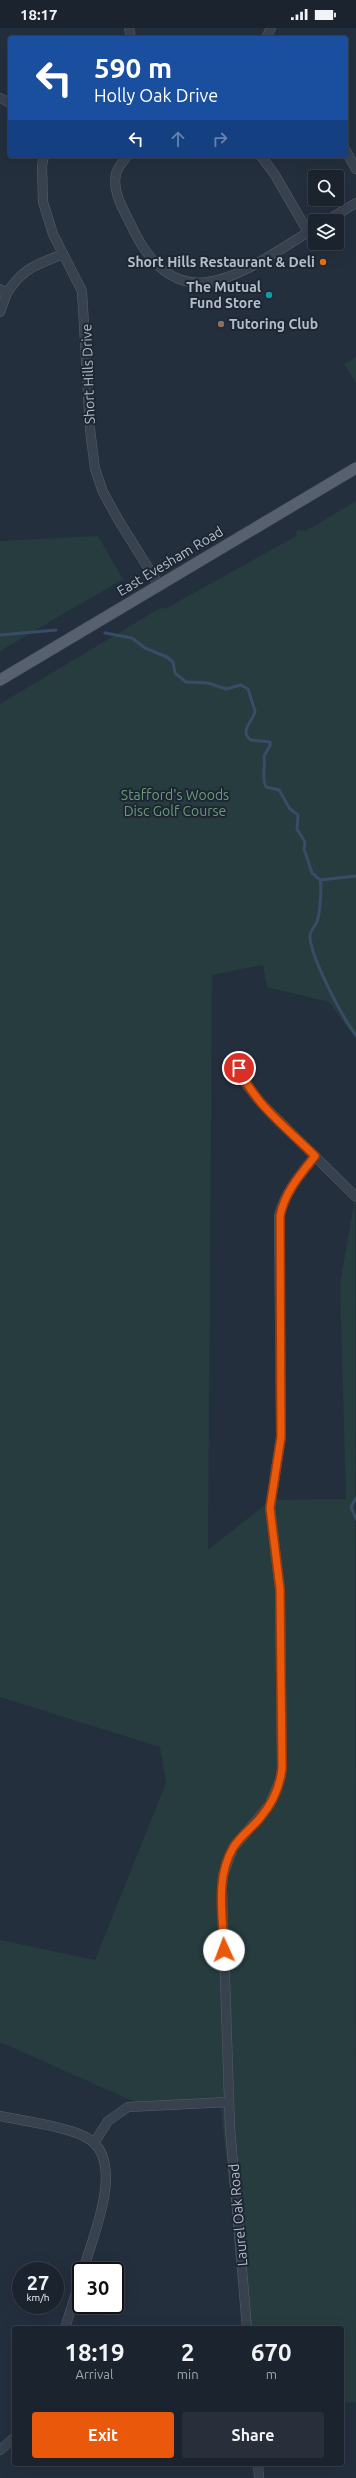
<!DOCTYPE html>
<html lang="en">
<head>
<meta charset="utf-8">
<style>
  body { margin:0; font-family:Ubuntu,sans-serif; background:#282f3a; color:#f1f3f6; height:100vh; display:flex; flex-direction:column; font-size:15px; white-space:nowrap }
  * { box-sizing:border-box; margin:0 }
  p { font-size:13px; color:#a0a4aa }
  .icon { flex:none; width:22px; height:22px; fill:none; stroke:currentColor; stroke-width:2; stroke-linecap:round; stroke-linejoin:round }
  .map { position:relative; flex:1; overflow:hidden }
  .panel { position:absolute; left:12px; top:2298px; width:332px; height:140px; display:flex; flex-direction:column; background:#1b232e; border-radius:4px; box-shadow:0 4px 16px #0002,0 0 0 1px #39404a }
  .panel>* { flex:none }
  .guide { position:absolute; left:8px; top:8px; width:340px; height:122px; border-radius:4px; box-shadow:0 4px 16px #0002,0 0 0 1px #39404a; background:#1a4fa0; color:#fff; overflow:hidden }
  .buttons { position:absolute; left:308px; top:142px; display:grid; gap:8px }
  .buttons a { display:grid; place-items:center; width:36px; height:36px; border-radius:4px; background:#1b232e; box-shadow:0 4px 16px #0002,0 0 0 1px #39404a; font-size:20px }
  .speed { position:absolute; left:12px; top:2234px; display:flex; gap:8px; font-size:20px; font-weight:700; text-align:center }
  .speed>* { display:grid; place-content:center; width:52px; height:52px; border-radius:50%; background:#1b232e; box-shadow:0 4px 16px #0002,0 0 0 1px #39404a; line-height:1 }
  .speed small { font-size:10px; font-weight:400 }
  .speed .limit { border:2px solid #111; border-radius:6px; background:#fff; color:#111 }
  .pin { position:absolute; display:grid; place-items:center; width:34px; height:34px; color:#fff; margin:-17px; border:2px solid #fff; border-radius:50%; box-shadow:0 1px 4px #0007 }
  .me { position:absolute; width:44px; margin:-22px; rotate:358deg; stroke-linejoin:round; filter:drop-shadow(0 0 3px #0008) }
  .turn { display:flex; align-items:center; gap:14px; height:84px; padding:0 20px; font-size:18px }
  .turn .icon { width:52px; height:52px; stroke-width:2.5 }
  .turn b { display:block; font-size:28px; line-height:34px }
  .lanes { display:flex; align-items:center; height:38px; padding:0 20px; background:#0003; justify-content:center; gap:20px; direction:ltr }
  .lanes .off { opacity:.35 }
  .eta { display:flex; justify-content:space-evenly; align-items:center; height:68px; text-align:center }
  .eta b { font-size:24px; font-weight:600; line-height:28px }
  .action { display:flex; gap:8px; margin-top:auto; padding:8px 20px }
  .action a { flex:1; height:46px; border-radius:4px; background:#ea580c; color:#fff; font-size:16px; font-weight:600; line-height:46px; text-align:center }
  .action a+a { background:#282f3a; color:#f1f3f6 }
  .status { display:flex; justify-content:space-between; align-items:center; height:28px; padding:0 20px; background:#1b232e; direction:ltr }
  .status svg { height:11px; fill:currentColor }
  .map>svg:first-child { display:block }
</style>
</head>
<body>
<div class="status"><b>18:17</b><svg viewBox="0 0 49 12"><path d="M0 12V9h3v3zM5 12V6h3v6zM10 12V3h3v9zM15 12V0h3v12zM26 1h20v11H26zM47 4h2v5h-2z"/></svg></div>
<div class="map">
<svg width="356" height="2450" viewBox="0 0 356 2450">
  <rect width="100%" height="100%" fill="#242f3e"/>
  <!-- green -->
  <path fill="#263c3f" d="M356,329V355L344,336Z
    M356,473V1011L329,974L267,959L263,937L212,947L208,1522L271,1472L346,1471L340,1256L355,1170L356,2374L342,2375V2300H245L220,2073L137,2075L0,2014V1912L95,1932L166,1755L160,1719L0,1669V676L162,579L165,581L296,508L297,502L306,503Z
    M98,508L123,551L0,623V513Z"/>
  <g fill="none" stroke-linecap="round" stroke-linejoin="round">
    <!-- stream -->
    <path stroke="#394c67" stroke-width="3" d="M105,605L132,610L145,620L167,629L173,634L175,645L186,654L208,655L226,661L241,657L248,661L255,683C254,693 238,703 251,712L270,714V718L264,728C266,738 261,750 266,759L279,762L290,781L298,787L297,801L305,814L304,821L312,845L320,852L356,848
      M0,607L56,602
      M320,852C322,859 320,886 317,894C315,898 311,902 310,907C309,926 343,991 356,1007
      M356,1470L351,1479L356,1491"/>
    <defs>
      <path id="minor" d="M129,0L131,10
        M266,10L271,0
        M0,70L10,75
        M346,123L356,141
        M44,128L42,138L43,174L53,206L82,263L90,401L95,441L103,464L119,493L159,557
        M127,128C124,133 117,140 116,146C112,163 123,181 130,195C178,301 245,242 315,200
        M261,128L275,147L308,204
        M326,193L356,175
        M0,261L7,265L0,284
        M7,265C24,239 36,237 63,226
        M239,1040L246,1056L261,1075L356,1169
        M0,2088C23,2093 71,2099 89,2111C126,2135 92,2210 83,2243
        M94,2115L108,2093L128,2079L229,2074
        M65,2300L81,2249
        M247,2300L230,2100L222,1861L223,1847L233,1820L270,1776L280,1752L282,1741L280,1561L270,1480L281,1409L279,1188C285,1164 299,1148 315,1128
        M0,2422L14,2410
        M258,2436L259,2450"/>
      <path id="major" d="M0,652L356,440"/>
    </defs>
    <!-- minor casing -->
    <use href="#minor" stroke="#565f6c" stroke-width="10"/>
    <!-- major casing -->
    <use href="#major" stroke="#414a57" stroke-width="12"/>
    <!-- minor -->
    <use href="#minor" stroke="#38414e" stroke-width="9"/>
    <!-- major -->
    <use href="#major" stroke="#56606e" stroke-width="11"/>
  </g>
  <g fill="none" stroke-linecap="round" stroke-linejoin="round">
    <defs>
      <path id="route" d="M224,1922C223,1889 215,1850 233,1820C240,1808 251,1801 260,1790C272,1776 280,1759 282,1740L280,1561L270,1480L281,1409L280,1188C285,1164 299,1148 315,1128C288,1101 254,1076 239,1040"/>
    </defs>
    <!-- route casing -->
    <use href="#route" stroke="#983908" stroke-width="10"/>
    <!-- route -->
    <use href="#route" stroke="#ea580c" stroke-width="7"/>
  </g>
  <!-- markers -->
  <circle fill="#e8710a" stroke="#1d2633" stroke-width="1.5" cx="323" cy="234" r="4"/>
  <circle fill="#0f9aa8" stroke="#1d2633" stroke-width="1.5" cx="269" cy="267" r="4"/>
  <circle fill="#8d6e63" stroke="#1d2633" stroke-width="1.5" cx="221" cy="296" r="4"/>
  <g text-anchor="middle" stroke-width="4" stroke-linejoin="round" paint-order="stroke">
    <!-- poi labels -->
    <g font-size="14" font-weight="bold" fill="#b4bcc9" stroke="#1d2633" text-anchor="end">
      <text x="315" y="239">Short Hills Restaurant &amp; Deli</text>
      <text x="261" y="264">The Mutual<tspan x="261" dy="16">Fund Store</tspan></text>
      <text x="229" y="301" text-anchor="start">Tutoring Club</text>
    </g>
    <!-- street labels -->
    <g font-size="14" fill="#b4bcc9" stroke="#1d2633">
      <text transform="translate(88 346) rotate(-92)" y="5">Short Hills Drive</text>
      <text transform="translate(170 533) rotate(-31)" y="5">East Evesham Road</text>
      <text transform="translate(238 2187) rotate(-95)" y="5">Laurel Oak Road</text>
    </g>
    <!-- park labels -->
    <g font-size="14" fill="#6b9a76" stroke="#1d2633">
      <text x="175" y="772">Stafford's Woods<tspan x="175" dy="16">Disc Golf Course</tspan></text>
    </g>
  </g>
</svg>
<div class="buttons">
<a><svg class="icon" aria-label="search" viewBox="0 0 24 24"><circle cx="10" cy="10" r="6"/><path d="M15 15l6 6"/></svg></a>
<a><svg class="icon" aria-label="layers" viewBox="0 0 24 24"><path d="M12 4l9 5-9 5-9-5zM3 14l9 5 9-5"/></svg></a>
</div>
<div class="speed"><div>27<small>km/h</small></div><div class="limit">30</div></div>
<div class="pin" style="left:239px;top:1040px;background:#d93025"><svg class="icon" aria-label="arrive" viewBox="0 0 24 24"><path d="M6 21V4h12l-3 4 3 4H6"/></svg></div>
<svg class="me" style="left:224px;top:1922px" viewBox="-20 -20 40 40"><circle r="19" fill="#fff"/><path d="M0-13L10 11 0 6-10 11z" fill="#ea580c"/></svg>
<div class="guide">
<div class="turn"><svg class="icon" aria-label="left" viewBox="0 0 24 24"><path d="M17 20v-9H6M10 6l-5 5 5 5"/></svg><div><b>590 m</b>Holly Oak Drive</div></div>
<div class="lanes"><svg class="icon" aria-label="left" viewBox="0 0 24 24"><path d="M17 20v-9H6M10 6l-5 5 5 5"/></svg><svg class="icon off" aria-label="ahead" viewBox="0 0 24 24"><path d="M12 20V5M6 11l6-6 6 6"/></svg><svg class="icon off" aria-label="right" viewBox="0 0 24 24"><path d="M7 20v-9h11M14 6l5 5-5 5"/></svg></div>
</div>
<section class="panel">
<div class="eta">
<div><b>18:19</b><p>Arrival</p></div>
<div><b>2</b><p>min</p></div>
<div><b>670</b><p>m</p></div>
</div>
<div class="action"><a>Exit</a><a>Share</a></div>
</section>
</div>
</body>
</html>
